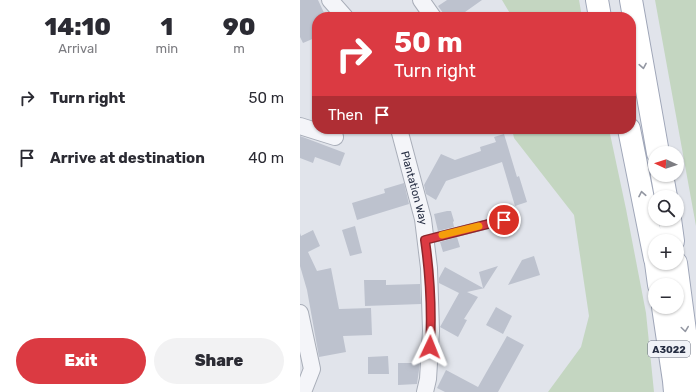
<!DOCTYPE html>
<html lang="en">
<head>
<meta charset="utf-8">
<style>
  body { margin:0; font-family:Rubik,sans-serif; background:#f2f2f3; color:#2b2b33; height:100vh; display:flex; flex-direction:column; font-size:15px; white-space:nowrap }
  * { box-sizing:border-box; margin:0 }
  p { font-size:13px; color:#7c7c81 }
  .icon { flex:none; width:22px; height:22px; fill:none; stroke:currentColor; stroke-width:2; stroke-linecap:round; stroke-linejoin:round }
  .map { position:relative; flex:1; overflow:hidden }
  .side { display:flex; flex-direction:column; background:#fff; width:300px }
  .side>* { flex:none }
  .banner { position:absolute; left:12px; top:12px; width:324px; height:122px; border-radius:16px; box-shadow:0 1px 3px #0004; background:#db3a42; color:#fff; overflow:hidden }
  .needle { width:26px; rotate:273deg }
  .fabs { position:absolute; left:348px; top:146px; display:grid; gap:8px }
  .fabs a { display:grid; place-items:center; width:36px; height:36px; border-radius:50%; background:#fff; box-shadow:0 1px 3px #0004; font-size:20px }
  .pin { position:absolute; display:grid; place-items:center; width:34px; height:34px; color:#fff; margin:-17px; border:2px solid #fff; border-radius:50%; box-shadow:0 1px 4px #0007 }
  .me { position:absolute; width:44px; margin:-22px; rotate:2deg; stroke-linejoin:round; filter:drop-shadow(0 0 3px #0008) }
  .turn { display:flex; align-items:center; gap:14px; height:84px; padding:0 16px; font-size:18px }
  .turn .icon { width:52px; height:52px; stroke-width:2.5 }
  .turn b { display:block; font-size:28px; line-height:34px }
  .then { display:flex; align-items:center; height:38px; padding:0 16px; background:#0003; gap:8px; font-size:15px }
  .eta { display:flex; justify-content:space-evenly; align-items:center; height:68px; text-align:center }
  .eta b { font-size:24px; font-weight:800; line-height:28px }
  .button { display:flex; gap:8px; margin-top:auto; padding:8px 16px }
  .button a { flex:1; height:46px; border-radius:24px; background:#db3a42; color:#fff; font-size:16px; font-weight:800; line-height:46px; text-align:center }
  .button a+a { background:#f2f2f3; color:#2b2b33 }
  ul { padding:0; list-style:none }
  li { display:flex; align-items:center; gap:12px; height:60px; padding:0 16px }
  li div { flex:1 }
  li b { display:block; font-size:15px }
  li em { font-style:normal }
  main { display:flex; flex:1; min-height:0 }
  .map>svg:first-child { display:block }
</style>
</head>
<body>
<main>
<section class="side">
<div class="eta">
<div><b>14:10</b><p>Arrival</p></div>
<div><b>1</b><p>min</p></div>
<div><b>90</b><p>m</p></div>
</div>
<ul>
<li><svg class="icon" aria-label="right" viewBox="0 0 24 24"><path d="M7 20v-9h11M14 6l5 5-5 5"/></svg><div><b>Turn right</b></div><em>50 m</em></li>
<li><svg class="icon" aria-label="arrive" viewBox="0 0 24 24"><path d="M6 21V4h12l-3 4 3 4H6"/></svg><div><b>Arrive at destination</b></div><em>40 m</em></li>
</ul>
<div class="button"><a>Exit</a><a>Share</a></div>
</section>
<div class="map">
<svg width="396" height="392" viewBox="0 0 396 392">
  <rect width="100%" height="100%" fill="#e1e4eb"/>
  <!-- green -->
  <path fill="#c4d6c1" d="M202,0H279L282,17H212Z
    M355,0H396V226Z
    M212,129H309L326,209L346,313L354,392H248L281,347L289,316L274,215L214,138Z"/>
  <!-- building -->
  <path fill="#bdc2ce" d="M0,0H18L26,17H17V37L3,43L0,37Z
    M147,0H182L158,17H146L138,6Z
    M204,134L217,177L219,176L227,202L215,206L202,162L146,181L136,200L126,194L124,185L141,154L155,160L181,151L180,147L196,142L194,137Z
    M0,136L45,153L40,166L15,157L13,163L0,158Z
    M104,183L109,204L57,220L52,203L85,193L84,189Z
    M147,211H151L154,221L153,222L154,227L138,231L134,214Z
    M55,226L62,253L50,256L42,230Z
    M13,230L20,246L8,252L17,271L31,268L39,309L71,308L72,335L43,336L46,352L19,357L7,290L0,266V233L1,236Z
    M157,237L160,247L143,252L140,242Z
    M234,256L240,275L208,285L222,260Z
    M198,266L184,288H185L167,292L178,297L164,319L167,320L158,337L140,327L159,293L139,283V278L145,267L183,288L179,272Z
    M64,280H86V285L120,284L121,304L65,306Z
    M196,307L212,316L203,334L186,325Z
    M207,336L224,345L198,392H145L137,388L146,370L178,387Z
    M88,356L89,374H68V357Z
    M98,363H120L117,384L98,385Z"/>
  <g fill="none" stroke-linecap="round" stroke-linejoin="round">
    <defs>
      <path id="lane" d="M125,240L204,220"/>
      <g id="street">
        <path d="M30,0L45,17"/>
        <path d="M121,0L133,17"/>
        <path d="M0,126L35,137"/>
        <path id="s1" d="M99,129L123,219L129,268L131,331L128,379L125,392"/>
        <path d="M0,313L12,369L3,392"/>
      </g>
      <path id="primary" d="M297,0L300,17
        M331,0L358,153
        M329,129L355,259
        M362,175L366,197
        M370,219L373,241
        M356,263L359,285
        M376,263L393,392
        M363,307L374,381L375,392"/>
    </defs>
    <!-- lane casing -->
    <use href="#lane" stroke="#a9aeb9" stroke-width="10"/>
    <!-- street casing -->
    <use href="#street" stroke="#a9aeb9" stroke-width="18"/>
    <!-- primary casing -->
    <use href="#primary" stroke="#9fa6b8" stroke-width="24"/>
    <!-- lane -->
    <use href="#lane" stroke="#f4f5f9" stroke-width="8"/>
    <!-- street -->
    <use href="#street" stroke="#f4f5f9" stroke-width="16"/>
    <!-- primary -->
    <use href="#primary" stroke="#fff" stroke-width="22"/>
  </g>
  <!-- one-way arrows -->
  <defs><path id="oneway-chevron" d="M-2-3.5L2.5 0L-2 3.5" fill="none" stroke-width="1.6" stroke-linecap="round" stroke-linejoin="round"/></defs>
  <g stroke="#9397a2">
    <use href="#oneway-chevron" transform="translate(343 66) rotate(80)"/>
    <use href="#oneway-chevron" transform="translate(342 194) rotate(-101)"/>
    <use href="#oneway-chevron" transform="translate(385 329) rotate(82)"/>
  </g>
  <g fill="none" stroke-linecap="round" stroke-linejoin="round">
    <defs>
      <path id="route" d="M130,347C132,311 130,275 125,240L204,220"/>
    </defs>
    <!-- route casing -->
    <use href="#route" stroke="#8e262b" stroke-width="10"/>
    <!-- route -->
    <use href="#route" stroke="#db3a42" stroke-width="7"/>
    <!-- slow -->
    <path stroke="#f59e0b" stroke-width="7" d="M142,235L179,226"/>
  </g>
  <g text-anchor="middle" stroke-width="4" stroke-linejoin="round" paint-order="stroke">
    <!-- shield labels -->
    <rect fill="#f1f3f8" stroke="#646a7a" stroke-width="1" x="348" y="341" width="42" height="16" rx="3"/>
    <g font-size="10" font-weight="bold" fill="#272f44">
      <text x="369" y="353">A3022</text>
    </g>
    <!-- street labels -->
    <g font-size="11" fill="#272f44" stroke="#f1f3f8">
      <text dy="4" stroke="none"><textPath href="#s1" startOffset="61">Plantation Way</textPath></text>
    </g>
  </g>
</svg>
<div class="fabs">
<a><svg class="needle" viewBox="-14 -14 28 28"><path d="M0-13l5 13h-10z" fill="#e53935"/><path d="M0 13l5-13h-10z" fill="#7c7c81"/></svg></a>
<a><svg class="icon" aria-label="search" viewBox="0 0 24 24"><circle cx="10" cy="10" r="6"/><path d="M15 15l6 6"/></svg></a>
<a>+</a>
<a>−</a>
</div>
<div class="pin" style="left:204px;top:220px;background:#d93025"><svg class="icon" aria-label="arrive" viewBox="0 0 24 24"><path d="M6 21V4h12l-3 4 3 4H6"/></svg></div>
<svg class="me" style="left:130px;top:347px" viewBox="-20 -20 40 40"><path d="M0-17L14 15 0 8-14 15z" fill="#db3a42" stroke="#fff" stroke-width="4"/></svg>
<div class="banner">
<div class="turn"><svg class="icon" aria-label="right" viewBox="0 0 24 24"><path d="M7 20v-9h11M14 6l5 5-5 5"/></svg><div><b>50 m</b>Turn right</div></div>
<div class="then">Then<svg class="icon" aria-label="arrive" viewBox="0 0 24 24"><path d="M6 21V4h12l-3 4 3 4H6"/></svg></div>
</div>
</div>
</main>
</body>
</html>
